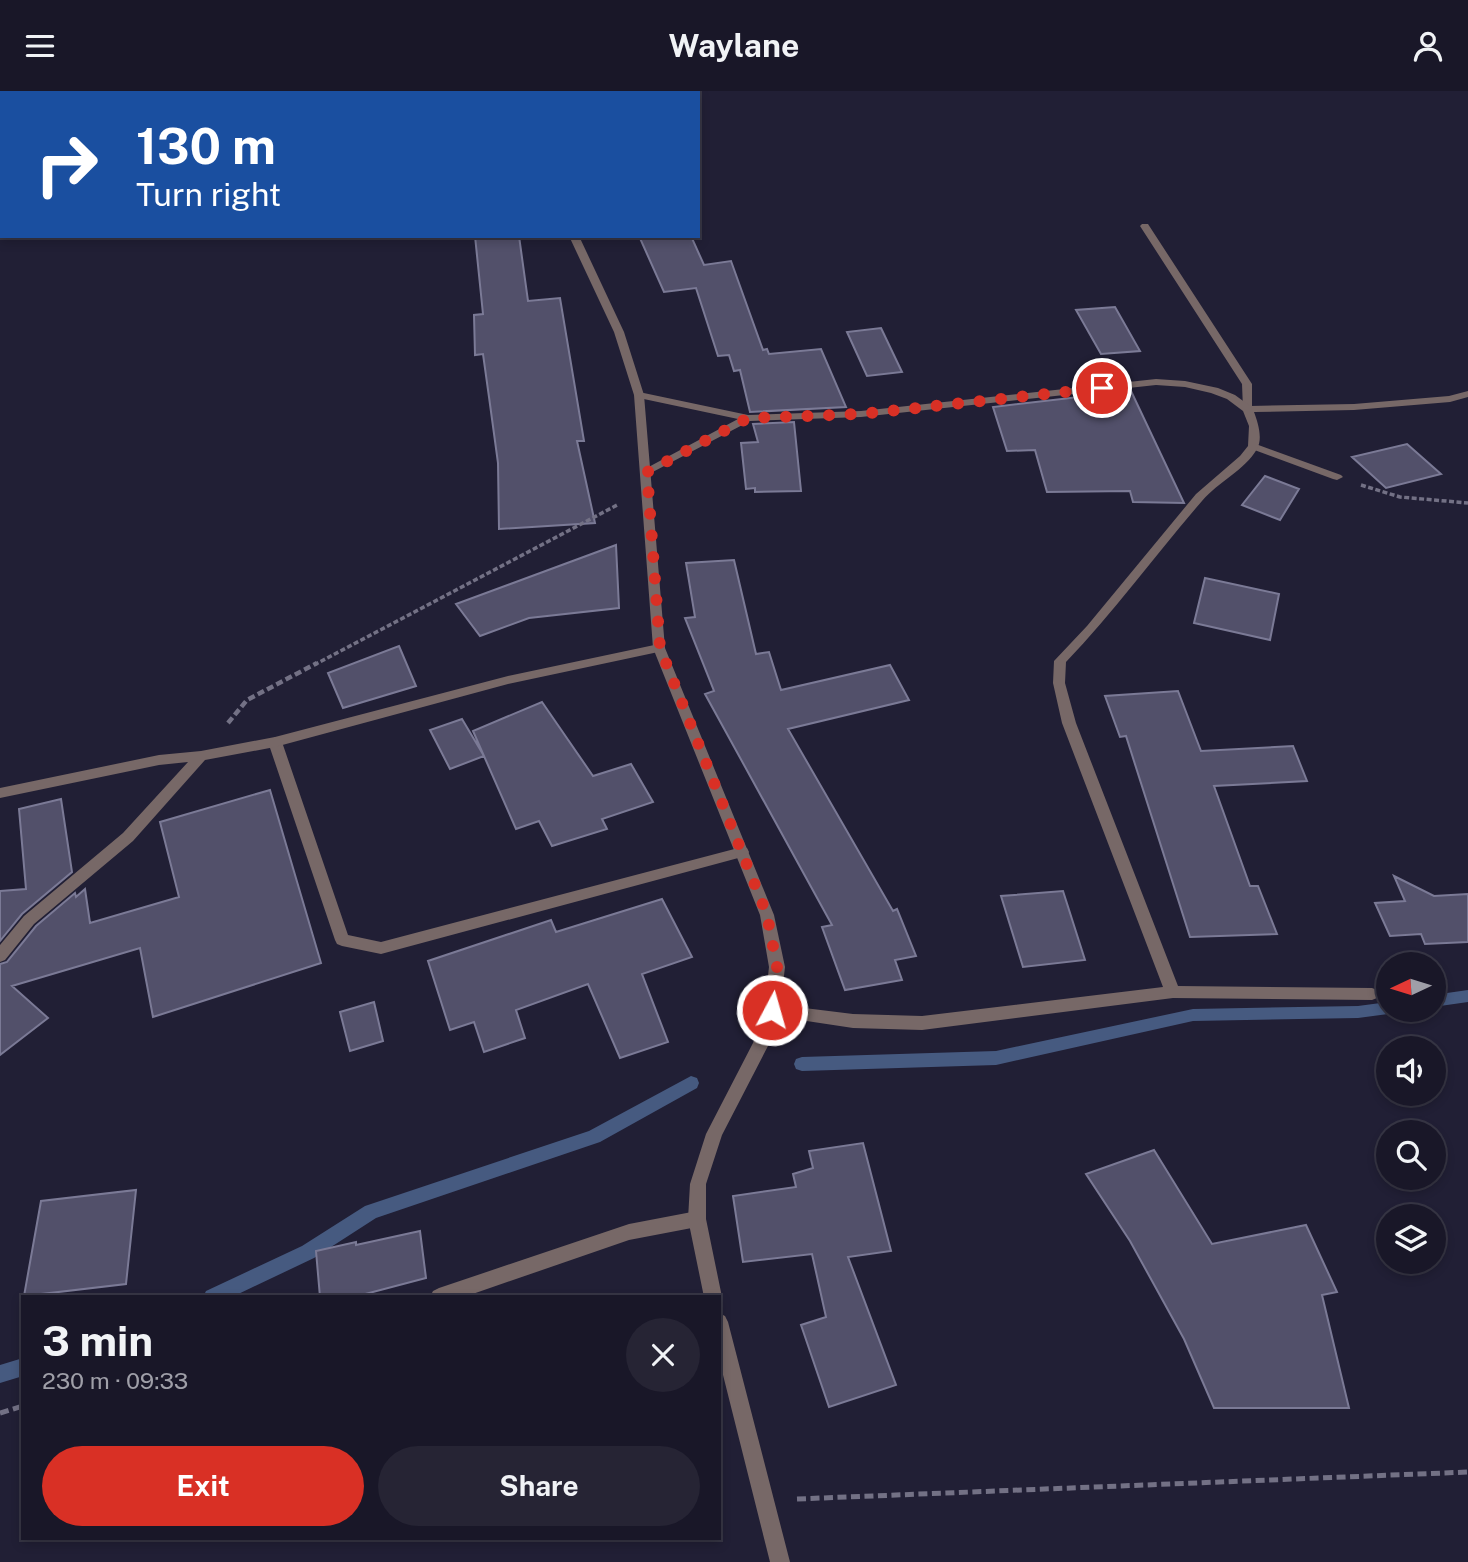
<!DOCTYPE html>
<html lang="en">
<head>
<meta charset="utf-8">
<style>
  body { margin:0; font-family:"Public Sans",sans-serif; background:#262434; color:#f1f3f6; height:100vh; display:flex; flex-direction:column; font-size:26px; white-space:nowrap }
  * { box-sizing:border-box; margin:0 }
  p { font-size:23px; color:#9f9fa8 }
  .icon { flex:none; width:38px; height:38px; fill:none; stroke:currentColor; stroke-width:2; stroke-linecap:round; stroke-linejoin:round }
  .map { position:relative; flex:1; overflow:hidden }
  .side { position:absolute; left:21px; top:1204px; width:700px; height:245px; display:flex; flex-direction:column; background:#191728; border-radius:0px; box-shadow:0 4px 10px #0003,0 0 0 2px #373645 }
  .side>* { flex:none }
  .top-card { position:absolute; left:0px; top:0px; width:700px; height:147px; box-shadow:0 4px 10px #0003,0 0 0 2px #373645; background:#1a4fa0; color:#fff; overflow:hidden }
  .needle { width:46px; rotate:266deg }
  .buttons { position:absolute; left:1376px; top:861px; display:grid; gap:14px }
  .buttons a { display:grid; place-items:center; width:70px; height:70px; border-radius:50%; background:#191728; box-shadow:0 4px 10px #0003,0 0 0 2px #373645; font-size:35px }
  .pin { position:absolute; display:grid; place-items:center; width:60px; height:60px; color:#fff; margin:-30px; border:4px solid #fff; border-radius:50%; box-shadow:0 2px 7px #0007 }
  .me { position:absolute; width:77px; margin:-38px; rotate:6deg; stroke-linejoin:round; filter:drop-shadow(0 0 5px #0008) }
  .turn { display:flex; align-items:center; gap:24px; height:147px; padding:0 21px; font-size:32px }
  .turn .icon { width:91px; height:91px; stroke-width:2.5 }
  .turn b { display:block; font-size:49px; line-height:60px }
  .round { display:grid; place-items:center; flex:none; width:74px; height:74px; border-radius:37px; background:#262434 }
  .head { display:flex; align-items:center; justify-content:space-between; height:119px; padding:0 21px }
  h1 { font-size:42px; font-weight:700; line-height:52px }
  .cta { display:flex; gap:14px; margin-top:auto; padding:14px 21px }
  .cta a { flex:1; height:80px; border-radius:42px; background:#d93025; color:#fff; font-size:28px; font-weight:700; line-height:80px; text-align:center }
  .cta a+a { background:#262434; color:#f1f3f6 }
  header { display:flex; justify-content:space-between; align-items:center; height:91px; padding:0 21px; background:#191728; font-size:32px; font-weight:700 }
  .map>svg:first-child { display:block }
</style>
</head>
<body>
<header><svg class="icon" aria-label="menu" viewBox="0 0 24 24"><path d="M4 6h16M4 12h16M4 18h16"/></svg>Waylane<svg class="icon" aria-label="person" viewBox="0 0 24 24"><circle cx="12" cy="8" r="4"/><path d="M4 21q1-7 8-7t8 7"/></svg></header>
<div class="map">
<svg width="1468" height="1471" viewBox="0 0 1468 1471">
  <rect width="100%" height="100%" fill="#211f35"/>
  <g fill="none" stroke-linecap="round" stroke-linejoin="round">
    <!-- stream -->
    <path fill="#465a80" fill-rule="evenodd" d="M1468,899V911L1433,916V904Z
      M1388,911V919H1395L1388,923L1358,927L1193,930L996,974L802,980L796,978L794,973L796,968L802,966L996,960L1193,918L1358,915Z
      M691,985L697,987L699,992L697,997L600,1051L376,1127L314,1167L232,1206H203L206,1200L302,1155L365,1115L589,1040Z
      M23,1267V1285L0,1292V1274Z"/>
  </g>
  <!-- building -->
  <path fill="#52506a" stroke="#7b7a96" stroke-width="2" d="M475,145H519L528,210L560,207L584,350H577L595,432L499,438L498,372L489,306L483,263L475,264L474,224L483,223Z
    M639,145H691L704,174L731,170L763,259L767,258L769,263L821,258L846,316L750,321L740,279L734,280L729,264L718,265L696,197L664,201Z
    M1115,216L1140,260L1101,263L1076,219Z
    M881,237L902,281L867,285L847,241Z
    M1131,300L1184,412L1133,411L1130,400L1047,401L1035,359L1007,360L993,316Z
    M794,331L801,400L755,401V397L746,398L741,352L758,351L753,333Z
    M1407,353L1441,383L1386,397L1352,366Z
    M1265,385L1299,398L1280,429L1242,414Z
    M616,454L619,517L529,527L480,545L456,513Z
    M734,469L756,563L769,561L781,599L890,574L909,609L788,638L893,820L897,818L916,865L895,869L902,889L845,899L822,836L832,834L705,603L714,600L685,527L695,526L686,472Z
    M1205,487L1279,503L1270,549L1194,532Z
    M399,555L416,595L343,617L328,582Z
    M1178,600L1201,660L1293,655L1307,690L1214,695L1250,795H1258L1277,843L1190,846L1126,645L1120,646L1105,605Z
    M542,611L593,685L631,673L653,711L602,728L607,738L552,755L539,730L516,738L473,640Z
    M462,628L484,665L450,678L430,639Z
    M270,699L321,872L153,926L140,857L12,895L48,927L0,964V873L7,871L36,835L75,802L76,806L85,798L90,832L179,806L160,731Z
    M61,708L72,781L22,823L0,850V800L26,798L19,718Z
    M1394,785L1434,805L1468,803V851L1425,853L1421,843L1390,845L1375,812L1405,810Z
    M1063,800L1085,869L1023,876L1001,805Z
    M662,808L692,866L642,883L668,951L620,967L588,893L516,919L525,947L484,961L474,931L450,939L428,870L551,829L556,841Z
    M374,911L383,950L350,960L340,921Z
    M863,1052L891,1160L848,1166L896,1294L829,1316L801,1234L826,1226L812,1163L743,1171L733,1105L796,1096L793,1083L813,1077L809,1060Z
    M1154,1059L1212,1153L1306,1134L1337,1201L1322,1204L1349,1317H1214L1184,1248L1130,1150L1086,1083Z
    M136,1099L126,1193L24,1205L41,1110Z
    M420,1140L426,1187L354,1206H320L316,1160L356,1151V1154Z"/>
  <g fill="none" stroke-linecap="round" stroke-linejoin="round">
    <!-- path-far2 -->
    <path stroke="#737185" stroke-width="3.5" stroke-dasharray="5 2.5" stroke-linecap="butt" d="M1361,394L1400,406L1468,412
      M314,574L619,413"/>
    <!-- path-far1 -->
    <path stroke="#737185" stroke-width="4.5" stroke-dasharray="7 3.5" stroke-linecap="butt" d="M228,632L247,609L317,572"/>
    <!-- path -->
    <path stroke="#737185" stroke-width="5" stroke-dasharray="9 4.5" stroke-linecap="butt" d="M0,1322L23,1315
      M797,1408L1468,1381"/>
    <!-- service -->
    <path fill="#776867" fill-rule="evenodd" d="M197,0H205L196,2Z
      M1142,133H1148L1252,293V320L1248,321L1243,318L1242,293L1140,135Z
      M1253,352L1341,384L1343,386L1337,389L1333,388L1249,357V353Z
      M275,646L282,651L348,844L381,851L742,756L747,757L749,761L747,765L742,766L381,863L342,855L337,853L335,849L268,651Z"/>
    <!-- minor -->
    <path fill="#776867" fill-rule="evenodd" d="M1156,288L1185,290L1218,297L1235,304L1250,315L1354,313L1449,305L1468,300V306L1450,311L1354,319L1254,321C1258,332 1263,347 1257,358C1245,379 1218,391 1202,410C1156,463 1115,520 1066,571L1065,592L1076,632L1178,895L1372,897L1377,899L1380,903L1377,907L1372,909L1173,907L922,939L853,937L767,924L764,919L767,914L772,913L853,923L922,925L1163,896L1062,632L1053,592L1054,570L1087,535L1196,403L1240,365L1248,355L1249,335L1243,320L1227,308L1211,302L1185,296L1156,294L861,326L750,330L647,384L643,383V379L738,328L639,307L634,304L639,301L748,324L861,320Z
      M659,553L663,554L665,557L663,560L508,593L275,656L205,669L133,750L34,833L5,869L0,871V854L24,825L123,742L188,671L159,674L0,707V697L159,664L201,660L275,646L508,585Z
      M697,1120L703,1122L706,1128L703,1134L697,1136L629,1149L464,1206H430L433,1200L439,1197L629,1133Z"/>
    <!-- tertiary -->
    <path fill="#776867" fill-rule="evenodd" d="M432,0H441L442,2H433Z
      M569,145H579L624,241L644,304L665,557L774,824L785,876L780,919L769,953L722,1044L706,1093V1128L722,1206L719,1212V1206H704L688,1128L690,1093L706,1043L753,952L764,919L769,876L760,824L653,557L634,304L614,241Z
      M719,1222L725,1225L728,1231L790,1471H770L719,1268Z"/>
  </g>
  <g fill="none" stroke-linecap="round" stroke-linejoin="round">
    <!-- route -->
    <path stroke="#d93025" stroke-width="12" stroke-dasharray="0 21.6" d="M772,919L777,876L767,824L660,557L647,381L748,327L861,323L1102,297"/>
  </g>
</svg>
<div class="buttons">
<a><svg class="needle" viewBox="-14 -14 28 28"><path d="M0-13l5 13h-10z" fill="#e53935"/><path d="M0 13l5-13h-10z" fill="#9f9fa8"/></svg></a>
<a><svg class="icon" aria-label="sound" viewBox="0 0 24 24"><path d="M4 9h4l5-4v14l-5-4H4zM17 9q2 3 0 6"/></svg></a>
<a><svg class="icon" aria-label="search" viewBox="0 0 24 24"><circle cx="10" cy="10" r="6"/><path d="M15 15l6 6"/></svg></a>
<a><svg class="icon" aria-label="layers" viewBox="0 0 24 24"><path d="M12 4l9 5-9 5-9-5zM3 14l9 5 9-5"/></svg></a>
</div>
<div class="pin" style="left:1102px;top:297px;background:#d93025"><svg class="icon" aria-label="arrive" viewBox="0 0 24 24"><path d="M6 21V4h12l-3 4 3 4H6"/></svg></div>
<svg class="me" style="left:772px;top:919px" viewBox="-20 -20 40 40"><circle r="17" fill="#d93025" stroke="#fff" stroke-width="3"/><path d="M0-11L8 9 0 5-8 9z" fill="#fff"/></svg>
<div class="top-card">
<div class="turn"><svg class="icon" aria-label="right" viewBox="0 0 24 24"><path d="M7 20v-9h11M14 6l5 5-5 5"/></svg><div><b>130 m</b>Turn right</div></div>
</div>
<section class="side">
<div class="head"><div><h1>3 min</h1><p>230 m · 09:33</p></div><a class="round"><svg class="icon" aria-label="close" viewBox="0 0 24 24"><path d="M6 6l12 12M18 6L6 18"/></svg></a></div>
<div class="cta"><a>Exit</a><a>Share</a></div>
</section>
</div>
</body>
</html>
